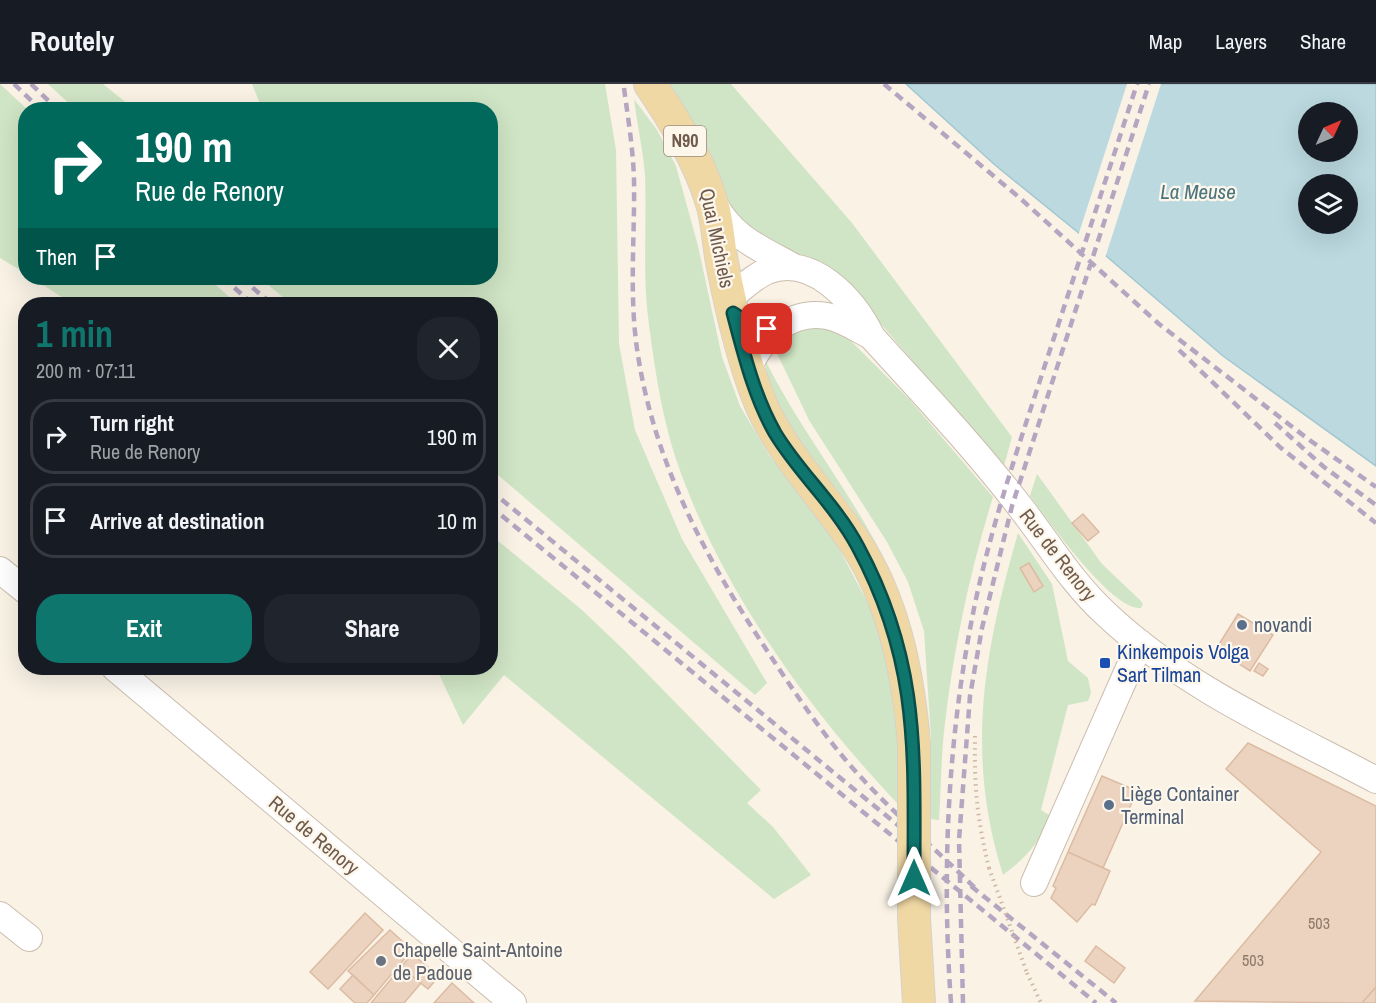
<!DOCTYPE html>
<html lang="en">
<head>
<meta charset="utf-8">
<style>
  body { margin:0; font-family:"Archivo Narrow",sans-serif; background:#20242c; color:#f1f3f6; height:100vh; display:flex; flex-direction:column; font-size:22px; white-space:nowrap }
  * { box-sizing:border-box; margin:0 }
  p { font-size:20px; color:#9ea1a6 }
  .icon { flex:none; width:33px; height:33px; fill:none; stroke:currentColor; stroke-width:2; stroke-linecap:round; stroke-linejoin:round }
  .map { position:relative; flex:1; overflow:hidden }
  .details { position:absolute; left:18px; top:213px; width:480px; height:378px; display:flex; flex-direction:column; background:#171b24; border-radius:24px; box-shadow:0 6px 24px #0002 }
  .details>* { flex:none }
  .guide { position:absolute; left:18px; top:18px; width:480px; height:183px; border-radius:24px; box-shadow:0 6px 24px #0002; background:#00695c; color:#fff; overflow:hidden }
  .needle { width:39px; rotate:46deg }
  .controls { position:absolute; left:1298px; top:18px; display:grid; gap:12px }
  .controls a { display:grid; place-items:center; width:60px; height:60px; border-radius:50%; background:#171b24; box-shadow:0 6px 24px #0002; font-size:30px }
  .pin { position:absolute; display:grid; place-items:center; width:51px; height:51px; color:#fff; margin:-26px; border-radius:12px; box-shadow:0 3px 9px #0006 }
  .me { position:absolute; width:66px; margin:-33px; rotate:0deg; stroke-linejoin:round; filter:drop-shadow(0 0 4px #0008) }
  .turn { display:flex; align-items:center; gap:21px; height:126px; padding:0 18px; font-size:27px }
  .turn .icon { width:78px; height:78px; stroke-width:2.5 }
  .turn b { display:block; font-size:42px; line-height:51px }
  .then { display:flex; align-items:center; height:57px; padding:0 18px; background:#0003; gap:12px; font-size:22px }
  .round { display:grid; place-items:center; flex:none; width:63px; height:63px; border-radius:24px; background:#20242c }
  .head { display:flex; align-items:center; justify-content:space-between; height:102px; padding:0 18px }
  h1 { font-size:36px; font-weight:700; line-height:45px; color:#0f766e }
  .primary-button { display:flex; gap:12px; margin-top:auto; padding:12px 18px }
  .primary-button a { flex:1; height:69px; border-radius:24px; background:#0f766e; color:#fff; font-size:24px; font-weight:700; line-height:69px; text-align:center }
  .primary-button a+a { background:#20242c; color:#f1f3f6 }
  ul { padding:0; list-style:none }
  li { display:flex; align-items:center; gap:18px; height:75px; margin:0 12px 9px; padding:0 6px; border:3px solid #363941; border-radius:24px }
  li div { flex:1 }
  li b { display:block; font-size:22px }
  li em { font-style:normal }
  header { display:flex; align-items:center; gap:36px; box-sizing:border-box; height:84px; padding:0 30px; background:#171b24; border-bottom:2px solid #363941 }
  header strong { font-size:28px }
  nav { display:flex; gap:33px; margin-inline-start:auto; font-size:21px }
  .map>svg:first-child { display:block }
</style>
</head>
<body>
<header>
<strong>Routely</strong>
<nav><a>Map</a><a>Layers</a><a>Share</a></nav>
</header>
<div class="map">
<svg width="1376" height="919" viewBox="0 0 1376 919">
  <rect width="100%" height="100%" fill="#f9f2e5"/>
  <!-- green -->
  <path fill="#d0e5c5" d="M0,0L27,25L25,189L0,174Z
    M48,0H103L134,25H75Z
    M252,0H605L616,66L619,260L635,346L682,455L767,599L755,611L491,385L490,220H291L260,194H490V26L250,25L261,22Z
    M667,0H731L852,139L1012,353L1004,382L841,194L753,150L730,128Z
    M634,15L657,46L676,82L698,162L722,273L740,322L769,371L835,457L871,525L882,555L899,646L897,719C807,624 720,503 677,378C662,334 655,286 649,241C642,192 647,140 645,91C643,66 637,40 634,15Z
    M33,194H208L237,220H72Z
    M836,242L910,316L993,413C970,487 954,562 945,639C941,671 941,704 939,736L929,735L931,653L924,547L908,498L887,458L809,336L772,259L784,244Z
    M765,276C803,352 860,419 895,497C882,472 869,448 852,425C819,380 770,335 765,276Z
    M1037,390L1102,480L1140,516L1143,520L1141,524C1112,527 1048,436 1030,412Z
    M1018,449L1052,500L1068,577L1088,594L1091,609L1088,617L1068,621L1041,726L1052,733C1038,759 1027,773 1003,791C965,670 984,568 1018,449Z
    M491,451L582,526L624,566L761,706L747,719L773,743L811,791L774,815L504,591L463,641L436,584H490Z"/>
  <!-- water -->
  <path fill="#bcd9e0" stroke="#a3c7d1" stroke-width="1.5" fill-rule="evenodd" d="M906,0H1376V382L1223,272L1091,159L995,81ZM1308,28H1347V68H1308ZM1308,100H1347V140H1308Z"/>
  <!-- pier -->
  <path fill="#f9f2e5" d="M1127,0H1161L1105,174L1078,152Z"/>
  <!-- building -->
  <path fill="#ebd3bf" stroke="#dcbba2" stroke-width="1.5" d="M1083,430L1099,448L1088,457L1072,439Z
    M1029,479L1043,502L1034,508L1020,484Z
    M1238,530L1273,551L1250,587L1216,565Z
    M1259,579L1268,585L1263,592L1254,587Z
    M1248,659L1376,722V903L1362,919L1195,917L1321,768L1226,685Z
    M1102,692L1137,707L1103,784L1068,768Z
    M1068,768L1110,787L1095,821L1092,820L1077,838L1051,814L1056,804L1053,802Z
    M365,829L383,846L328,905L310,888Z
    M390,846L412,866L374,911L348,887Z
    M1096,862L1125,884L1114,899L1085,877Z
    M412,870L439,892L428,905L401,883Z
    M401,883L421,899L404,919H371Z
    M353,891L374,911L367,919H355L340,905Z
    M452,899L474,919H434Z
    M1376,903V919H1362Z"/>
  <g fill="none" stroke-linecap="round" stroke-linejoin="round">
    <defs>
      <path id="minor" d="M714,120C734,155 758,163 792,182
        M729,215C741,205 753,193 767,187C812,169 854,216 872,253C923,309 975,364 1021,424C1049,460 1072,499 1106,530C1183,603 1284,647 1376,696
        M748,284C763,253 789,225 827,232C842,235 856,244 869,251
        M0,486L26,507
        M115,584L513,919
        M1034,799L1140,559
        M0,831L29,854"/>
      <path id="major" d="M650,0C674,36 698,74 711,116C718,136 718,158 722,178C731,225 742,274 760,318C782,370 823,411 854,457C894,516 908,590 914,659
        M914,834L919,919"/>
    </defs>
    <!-- minor casing -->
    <use href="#minor" stroke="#cbbdaf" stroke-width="28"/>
    <!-- major casing -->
    <use href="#major" stroke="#d7d1cd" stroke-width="34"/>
    <!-- path -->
    <path stroke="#d0b7a3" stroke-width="4" stroke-dasharray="1.5 4.5" stroke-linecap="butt" d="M975,652C974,702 977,735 989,784
      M1027,889L1041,919"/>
    <!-- minor -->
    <use href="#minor" stroke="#fff" stroke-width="26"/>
    <!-- major -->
    <use href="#major" stroke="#f0d8a4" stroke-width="32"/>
    <!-- rail -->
    <path stroke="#b5a5c1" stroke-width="4.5" stroke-dasharray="9 6" stroke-linecap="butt" d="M14,0L41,26
      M31,0L58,26
      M884,0L1021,115L1159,240L1308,355L1376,403
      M624,4C628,34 633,64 634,95C635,151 629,209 637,265C653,375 703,470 764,562C791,603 818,644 850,681C889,726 936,765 978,807
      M223,194L253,220
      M241,194L272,220
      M1179,266L1281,364L1376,439
      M1275,339L1324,383L1376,421
      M490,406L911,752
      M490,422L1096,919
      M971,802L1116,919
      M951,919C942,794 947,668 970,545C986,457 1016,370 1044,284C1075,190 1106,95 1137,0
      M963,919L959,756L970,612L982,544L1012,422L1149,0"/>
    <defs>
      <path id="major-bridge" d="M914,659V834"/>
    </defs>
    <!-- major-bridge casing -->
    <use href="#major-bridge" stroke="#d7d1cd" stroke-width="34" stroke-linecap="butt"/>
    <!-- path-bridge -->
    <path stroke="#d0b7a3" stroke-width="4" stroke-dasharray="1.5 4.5" stroke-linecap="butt" d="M989,784L1027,889"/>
    <!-- major-bridge -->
    <use href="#major-bridge" stroke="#f0d8a4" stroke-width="32"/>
  </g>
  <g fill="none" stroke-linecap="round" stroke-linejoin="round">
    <defs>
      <path id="route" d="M767,245L755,243L733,229C744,270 754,312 775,349C799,389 836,421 858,463C920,578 914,668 914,794"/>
    </defs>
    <!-- route casing -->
    <use href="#route" stroke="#0a4d48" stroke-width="15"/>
    <!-- route -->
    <use href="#route" stroke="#0f766e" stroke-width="10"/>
  </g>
  <!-- markers -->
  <g fill="#5c6f8a" stroke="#fdf6ea" stroke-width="2">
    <circle cx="1242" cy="541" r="6"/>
    <circle cx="1109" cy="721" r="6"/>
  </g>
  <rect fill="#1a4fb4" stroke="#fdf6ea" stroke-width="2" x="1099" y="573" width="12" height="12" rx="3"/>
  <circle fill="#6b7280" stroke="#fdf6ea" stroke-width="2" cx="381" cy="877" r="6"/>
  <g text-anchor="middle" stroke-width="4.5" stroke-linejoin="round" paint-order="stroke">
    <!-- number labels -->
    <g font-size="16" fill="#8e796a">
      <text x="1319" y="845">503</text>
      <text x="1253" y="882">503</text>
    </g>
    <!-- shield labels -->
    <rect fill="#fdf6ea" stroke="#9a8a7c" stroke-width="1.5" x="664" y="42" width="42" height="30" rx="4.5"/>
    <g font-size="18" font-weight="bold" fill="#6f5b4d">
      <text x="685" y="63">N90</text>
    </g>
    <!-- street labels -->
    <g font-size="20" fill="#6f5b4d" stroke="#fdf6ea">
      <text transform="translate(717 154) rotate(78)" y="7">Quai Michiels</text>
      <text transform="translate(1058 471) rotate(52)" y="7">Rue de Renory</text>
      <text transform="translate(314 751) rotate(40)" y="7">Rue de Renory</text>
    </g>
    <!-- service labels -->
    <g font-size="20" fill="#4e5e75" stroke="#fdf6ea" text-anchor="start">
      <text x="1254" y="548">novandi</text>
      <text x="1121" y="717">Liège Container<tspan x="1121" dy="23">Terminal</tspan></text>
    </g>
    <!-- transit labels -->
    <g font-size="20" fill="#164399" stroke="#fdf6ea" text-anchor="start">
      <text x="1117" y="575">Kinkempois Volga<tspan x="1117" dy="23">Sart Tilman</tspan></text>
    </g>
    <!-- worship labels -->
    <g font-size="20" fill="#5b616d" stroke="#fdf6ea" text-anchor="start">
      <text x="393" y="873">Chapelle Saint-Antoine<tspan x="393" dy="23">de Padoue</tspan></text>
    </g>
    <!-- water labels -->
    <g font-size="21" font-style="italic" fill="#4a7480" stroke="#fdf6ea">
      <text x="1198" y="115">La Meuse</text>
    </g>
  </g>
</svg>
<div class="controls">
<a><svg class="needle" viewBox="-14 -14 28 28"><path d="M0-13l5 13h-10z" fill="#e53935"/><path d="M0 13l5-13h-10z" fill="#9ea1a6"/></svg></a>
<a><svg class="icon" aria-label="layers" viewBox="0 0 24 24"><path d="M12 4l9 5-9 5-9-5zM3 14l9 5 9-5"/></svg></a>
</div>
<div class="pin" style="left:767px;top:245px;background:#d93025"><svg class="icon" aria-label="arrive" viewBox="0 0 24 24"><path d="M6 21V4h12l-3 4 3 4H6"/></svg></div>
<svg class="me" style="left:914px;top:794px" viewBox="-20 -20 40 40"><path d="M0-17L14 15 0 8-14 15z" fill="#0f766e" stroke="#fff" stroke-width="4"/></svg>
<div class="guide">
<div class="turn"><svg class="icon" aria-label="right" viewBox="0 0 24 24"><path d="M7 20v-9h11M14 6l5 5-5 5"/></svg><div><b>190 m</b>Rue de Renory</div></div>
<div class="then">Then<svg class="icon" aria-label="arrive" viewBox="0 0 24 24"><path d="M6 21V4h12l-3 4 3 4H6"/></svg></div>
</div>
<section class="details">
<div class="head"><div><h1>1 min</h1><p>200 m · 07:11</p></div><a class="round"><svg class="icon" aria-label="close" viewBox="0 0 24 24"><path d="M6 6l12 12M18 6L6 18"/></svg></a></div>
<ul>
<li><svg class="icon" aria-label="right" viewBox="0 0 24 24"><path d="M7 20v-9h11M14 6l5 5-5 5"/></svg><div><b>Turn right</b><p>Rue de Renory</p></div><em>190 m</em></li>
<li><svg class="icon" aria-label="arrive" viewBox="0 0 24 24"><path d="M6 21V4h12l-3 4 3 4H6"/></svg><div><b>Arrive at destination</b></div><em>10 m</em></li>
</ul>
<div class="primary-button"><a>Exit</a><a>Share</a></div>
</section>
</div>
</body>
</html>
